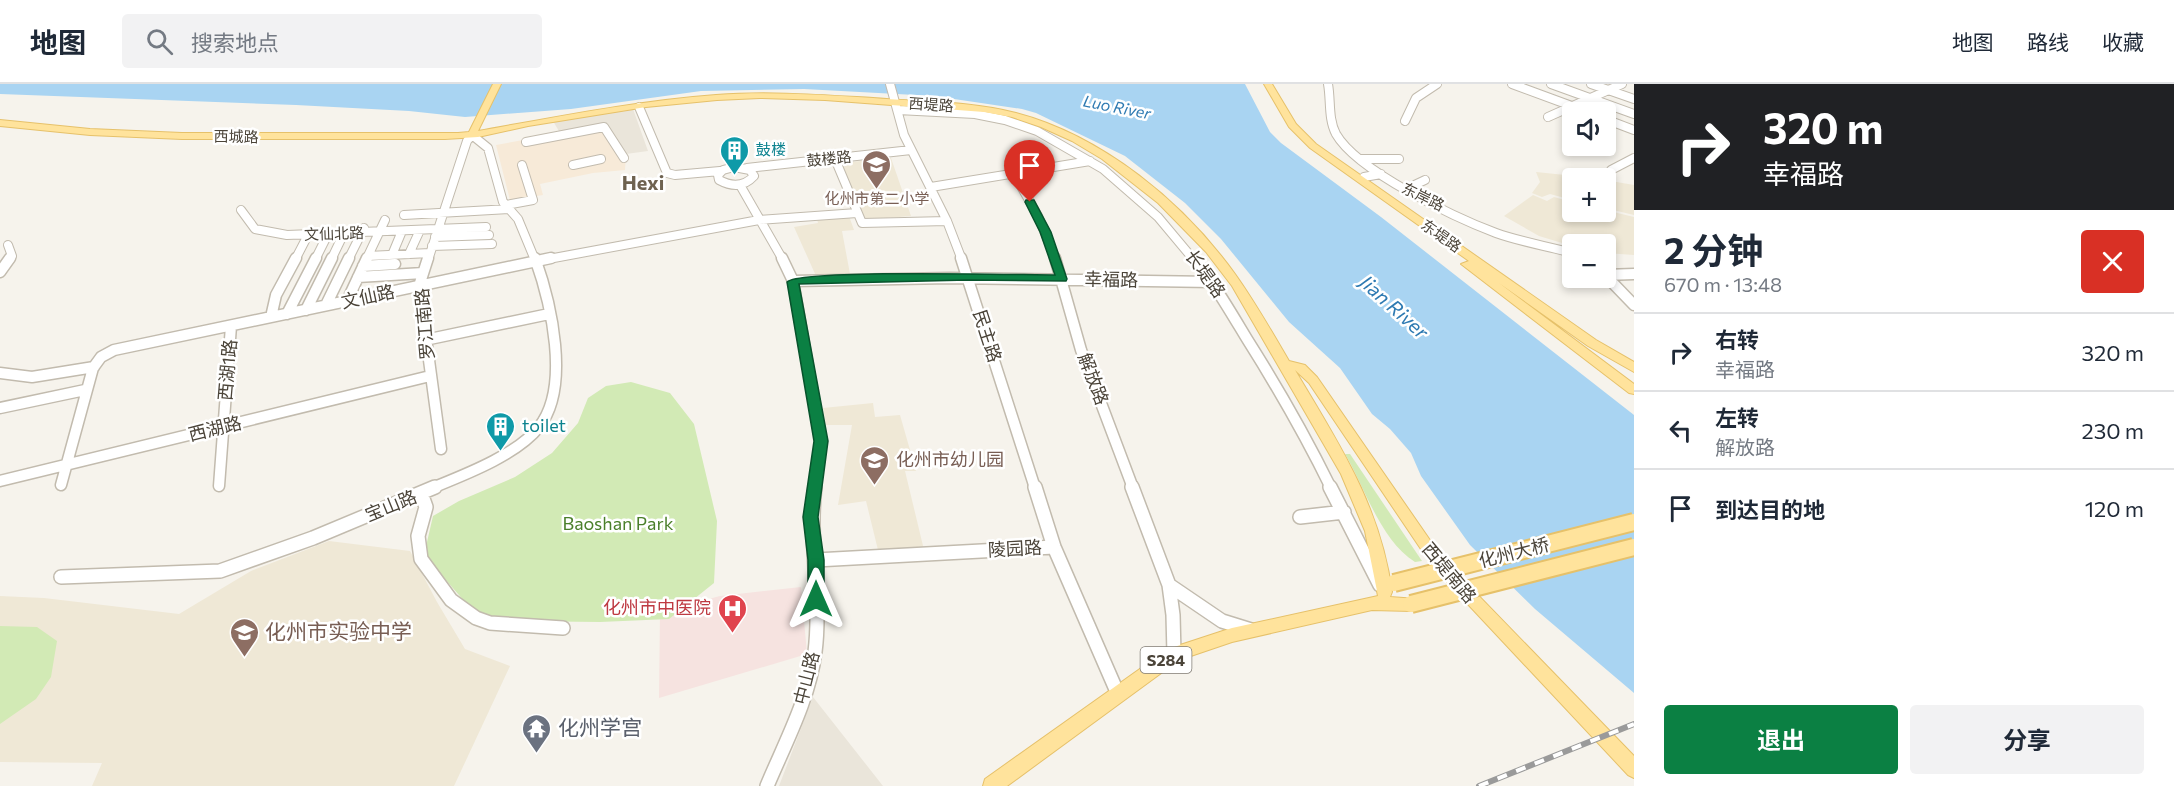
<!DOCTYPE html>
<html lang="zh">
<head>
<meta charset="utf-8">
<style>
  body { margin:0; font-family:Commissioner,"Noto Sans SC",sans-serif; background:#f2f2f3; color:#1f2937; height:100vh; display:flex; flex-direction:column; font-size:22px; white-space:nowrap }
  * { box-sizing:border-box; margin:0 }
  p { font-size:20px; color:#747a83 }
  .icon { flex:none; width:33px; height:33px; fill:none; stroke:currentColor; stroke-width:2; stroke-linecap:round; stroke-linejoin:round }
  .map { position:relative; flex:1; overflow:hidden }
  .side { display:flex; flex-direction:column; background:#fff; width:540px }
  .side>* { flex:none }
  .top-card { background:#202124; color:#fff; overflow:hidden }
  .tools { position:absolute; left:1562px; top:18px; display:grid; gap:12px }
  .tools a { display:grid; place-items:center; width:54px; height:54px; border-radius:6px; background:#fff; box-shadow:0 3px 9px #0003; font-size:30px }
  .pin { position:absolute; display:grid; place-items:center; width:51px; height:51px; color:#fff; margin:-62px -26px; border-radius:50% 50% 50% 0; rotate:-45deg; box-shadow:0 0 6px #0007 }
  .pin .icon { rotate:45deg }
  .me { position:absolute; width:66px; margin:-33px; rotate:0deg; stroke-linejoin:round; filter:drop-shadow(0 0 4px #0008) }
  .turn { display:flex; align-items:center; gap:21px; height:126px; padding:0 30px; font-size:27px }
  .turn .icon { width:78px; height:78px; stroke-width:2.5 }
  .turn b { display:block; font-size:42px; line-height:51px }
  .round { display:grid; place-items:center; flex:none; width:63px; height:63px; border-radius:6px; background:#f2f2f3 }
  .head { display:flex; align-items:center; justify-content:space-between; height:102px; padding:0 30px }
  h1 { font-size:36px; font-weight:700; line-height:45px }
  .primary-button { display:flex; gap:12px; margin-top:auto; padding:12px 30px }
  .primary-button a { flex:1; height:69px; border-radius:6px; background:#0b8043; color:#fff; font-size:24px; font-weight:700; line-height:69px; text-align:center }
  .primary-button a+a { background:#f2f2f3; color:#1f2937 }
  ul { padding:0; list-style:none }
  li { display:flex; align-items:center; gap:18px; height:78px; padding:0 30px; border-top:2px solid #e0e1e3 }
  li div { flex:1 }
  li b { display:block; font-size:22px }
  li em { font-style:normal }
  header { display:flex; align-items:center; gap:36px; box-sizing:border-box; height:84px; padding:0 30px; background:#fff; border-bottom:2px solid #e0e1e3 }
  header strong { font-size:28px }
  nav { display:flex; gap:33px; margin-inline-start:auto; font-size:21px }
  .search { width:420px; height:54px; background:#f2f2f3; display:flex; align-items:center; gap:15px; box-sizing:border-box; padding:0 21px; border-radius:6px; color:#747a83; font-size:22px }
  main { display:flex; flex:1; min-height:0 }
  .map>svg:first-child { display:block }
</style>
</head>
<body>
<header>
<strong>地图</strong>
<div class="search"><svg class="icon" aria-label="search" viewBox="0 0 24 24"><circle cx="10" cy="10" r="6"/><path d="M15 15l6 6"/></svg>搜索地点</div>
<nav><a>地图</a><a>路线</a><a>收藏</a></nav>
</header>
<main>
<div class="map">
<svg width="1634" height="702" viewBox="0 0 1634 702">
  <rect width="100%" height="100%" fill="#f6f3ec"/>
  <!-- residential -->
  <path fill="#eae5da" d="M633,25L648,67L626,70L560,49L553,37Z
    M813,613L883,702H779Z"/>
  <!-- commercial -->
  <path fill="#f7ead8" d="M606,41L626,70L625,86L593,89L540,100L543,111L510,116L496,61Z"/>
  <!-- education -->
  <path fill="#efe8d6" d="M891,74L911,132L864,136L841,79Z
    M1536,88L1585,93L1595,94H1572V116L1550,110L1542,113L1532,109L1540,98Z
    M1605,96L1634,101V131L1605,124Z
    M1533,111L1547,117L1554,113L1572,118V128L1605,126L1634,133V171L1605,169V160L1572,162L1539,152L1504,132Z
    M849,132L854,146L842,147L850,190L816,192L794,143L818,139L817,135Z
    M873,319L875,333L900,331L916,387H905L924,466H878L866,417L838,421L852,341H826L823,324Z
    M329,457L410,467L437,518L465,565L510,582L454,702H92L102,679L0,678V512L44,514L179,530L251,487Z"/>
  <!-- medical -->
  <path fill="#f6e3e0" d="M801,503L807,570L659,614L660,528L720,512Z"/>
  <!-- green -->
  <path fill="#d2eab5" d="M631,298L670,309L694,340L717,437L714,499L669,535L600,538L496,537L472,526L424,471L433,432L459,417L515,393L552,369L578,339L588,314L606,302Z
    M1345,370H1350L1422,477L1415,478C1381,457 1365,404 1345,370Z
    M0,542L37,543L57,557L51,593L36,615L0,640Z"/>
  <!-- water -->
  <path fill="#a9d4f2" d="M0,0H1245L1270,48L1281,59L1381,133L1634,331V609L1535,525L1470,461L1421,392L1411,369L1390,345L1372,330L1340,284L1289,238L1221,155L1185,119L1125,72L1036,29L1022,25L934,12L804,5L701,7L571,25L465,33L409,27L296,21L0,10Z"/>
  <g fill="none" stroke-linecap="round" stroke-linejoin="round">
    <defs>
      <path id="minor-far2" d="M890,0L904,51L947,137L962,176
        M1328,0C1331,16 1328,35 1336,50C1357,87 1456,134 1496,149C1521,158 1547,162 1572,169
        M1512,0L1588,28
        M1551,0L1634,30
        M1591,0L1634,15
        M639,23L667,89L675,91L720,87
        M898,26L975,30L1005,36L1037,47L1103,85L1158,133L1194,176
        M1548,33L1622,0
        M1605,35L1634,46
        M1405,37L1416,14L1437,0
        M526,58L604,43L624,74
        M835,75L862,139L947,137
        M1360,75H1399
        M573,81L601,75
        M734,83L750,86L754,92C744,103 732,103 719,96L718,91L723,86Z
        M747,84L911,66
        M1611,86L1634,74
        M1014,90L1038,132L1056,176
        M1364,93L1381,90
        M740,101L783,176
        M931,103L1090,77
        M1406,105L1425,96
        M506,121L533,116L522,81
        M241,126L255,145L287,151L486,143
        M404,131L509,125
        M435,153L489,151
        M8,161L12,172L9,176
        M432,162L492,160
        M409,170L420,146
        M392,171L402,147
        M368,172L430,169
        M295,176L308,151
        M315,176L328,150
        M331,176L344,149
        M348,176L364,144
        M366,176L385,136
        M428,176L467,57L472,51L488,64L503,118L518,135L535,176
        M543,176L759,136L857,129"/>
      <path id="minor-far1" d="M428,174L419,202L441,365
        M782,174L793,197L821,357L815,404
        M961,174L1035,404
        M1055,174L1081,266L1133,404
        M1193,174C1214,199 1230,227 1247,255C1278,304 1306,353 1331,404
        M363,182L395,180
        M0,188L10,174
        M1605,191L1634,221
        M1605,191L1634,190
        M358,193L423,189
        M793,197L950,194L1213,198
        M347,217L367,174
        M326,221L349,174
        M306,226L332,174
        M287,230L316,174
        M271,233L276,211L296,174
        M425,256L549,230
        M0,289L32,293L94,283
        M0,324L85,306
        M0,397L430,292
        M61,401L93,284L101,273L114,266L551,174
        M219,402L231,242
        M432,404C464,391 517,371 539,343C571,303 551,219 535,174"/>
      <path id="minor" d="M1035,403L1054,463L1118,610
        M1132,403L1169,501L1173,531L1174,570
        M1330,403L1380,501
        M421,409L426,423L418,452L421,475L451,516L476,534L490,539L563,544
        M1300,433L1344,428
        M816,476L1054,463
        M61,493L220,487L313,454L435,403
        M1169,501L1222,537L1251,546
        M767,702C785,659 809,615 815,568C822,513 808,457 815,403"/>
      <path id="major" d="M493,0H501L478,47C557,33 636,17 716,11C768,7 821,11 873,14C920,18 970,17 1016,29C1103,52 1183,118 1235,190C1255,218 1272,248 1289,277L1305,281L1317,293L1443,475L1634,672V694L1628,691L1433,483L1309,299L1295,286C1339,360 1380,421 1392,508L1390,513L1417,515L1419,520L1417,525L1411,527L1372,526L1232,558L1179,576L1007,702H983L985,695L1168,565L1232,544L1378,512L1365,447L1341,390L1232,202L1206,168L1158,119L1102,75L1072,57L1041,43L1012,33L984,28L825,16L760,14L717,16L646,23L528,42L478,53L445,55H182L90,51L0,42V36L90,45L182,49H458L469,48Z
        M1264,0H1272L1296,40L1316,60L1596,256L1634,278V288L1588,262L1499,199L1634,300V310L1629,309L1461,180L1469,177L1310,64L1289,43Z"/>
    </defs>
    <!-- minor-far2 casing -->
    <use href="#minor-far2" stroke="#c2bbae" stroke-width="10"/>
    <!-- minor-far1 casing -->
    <use href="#minor-far1" stroke="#c2bbae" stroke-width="13"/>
    <!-- minor casing -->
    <use href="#minor" stroke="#c2bbae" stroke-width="16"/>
    <!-- major casing -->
    <use href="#major" stroke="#e6c16a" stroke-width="2"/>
    <!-- minor-far2 -->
    <use href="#minor-far2" stroke="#fff" stroke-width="8"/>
    <!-- minor-far1 -->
    <use href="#minor-far1" stroke="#fff" stroke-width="10"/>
    <!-- minor -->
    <use href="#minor" stroke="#fff" stroke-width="13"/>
    <!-- major -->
    <use href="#major" fill="#ffe39c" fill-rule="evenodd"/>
    <defs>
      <path id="rail" d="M1479,702L1634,640"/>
    </defs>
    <!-- rail casing -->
    <use href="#rail" stroke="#9a9a9a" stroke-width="6"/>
    <!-- rail -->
    <use href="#rail" stroke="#fff" stroke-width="4" stroke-dasharray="10" stroke-linecap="butt"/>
    <defs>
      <path id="major-bridge" d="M1394,499L1634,438
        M1411,520L1634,463"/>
    </defs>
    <!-- major-bridge casing -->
    <use href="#major-bridge" stroke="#e6c16a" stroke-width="20" stroke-linecap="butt"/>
    <!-- major-bridge -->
    <use href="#major-bridge" stroke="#ffe39c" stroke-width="16"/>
  </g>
  <!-- route -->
  <path fill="#0b8043" stroke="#07532c" stroke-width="1.5" d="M1026,116H1034L1051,148L1067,195L1066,197L968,196L799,200L828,357L818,433L824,476V515L822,520L816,522L811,520L808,515V476L803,433L814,357L787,198C802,185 1020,191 1055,191L1040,148L1025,118Z"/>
  <!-- icons -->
  <defs>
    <symbol id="building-pin" viewBox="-11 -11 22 30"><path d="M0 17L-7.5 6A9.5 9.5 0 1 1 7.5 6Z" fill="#0f9aa8" stroke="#fff"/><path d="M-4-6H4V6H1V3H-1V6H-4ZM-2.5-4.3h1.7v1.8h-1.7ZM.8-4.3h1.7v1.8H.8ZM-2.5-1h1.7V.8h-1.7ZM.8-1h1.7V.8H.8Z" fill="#fff"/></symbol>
    <symbol id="school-pin" viewBox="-11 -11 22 30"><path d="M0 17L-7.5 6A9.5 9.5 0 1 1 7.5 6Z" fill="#8d6e63" stroke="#fff"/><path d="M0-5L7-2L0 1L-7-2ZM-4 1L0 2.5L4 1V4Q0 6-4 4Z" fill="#fff"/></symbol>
    <symbol id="hospital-pin" viewBox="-11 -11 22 30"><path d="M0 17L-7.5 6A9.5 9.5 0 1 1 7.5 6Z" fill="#e0444e" stroke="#fff"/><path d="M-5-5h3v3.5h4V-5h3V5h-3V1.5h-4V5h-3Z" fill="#fff"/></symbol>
    <symbol id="temple-pin" viewBox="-11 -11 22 30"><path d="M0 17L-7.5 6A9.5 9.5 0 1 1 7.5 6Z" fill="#6b7280" stroke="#fff"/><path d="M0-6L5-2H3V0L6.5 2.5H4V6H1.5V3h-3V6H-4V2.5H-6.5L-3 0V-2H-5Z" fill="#fff"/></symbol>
  </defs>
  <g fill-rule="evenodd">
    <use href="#building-pin" x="718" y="50" width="33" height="45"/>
    <use href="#school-pin" x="860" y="64" width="33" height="45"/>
    <use href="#building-pin" x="484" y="326" width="33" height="45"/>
    <use href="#school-pin" x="858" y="360" width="33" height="45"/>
    <use href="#hospital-pin" x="716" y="508" width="33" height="45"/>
    <use href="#school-pin" x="228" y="532" width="33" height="45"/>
    <use href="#temple-pin" x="520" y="628" width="33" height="45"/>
  </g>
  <g text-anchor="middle" stroke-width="5" stroke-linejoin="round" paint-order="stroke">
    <!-- far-street labels -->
    <g font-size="15" fill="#4b4439" stroke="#fff">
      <text transform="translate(931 21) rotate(4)" y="5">西堤路</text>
      <text transform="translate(236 53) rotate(1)" y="5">西城路</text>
      <text transform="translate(829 75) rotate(-6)" y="5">鼓楼路</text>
      <text transform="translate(1423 113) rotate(26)" y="5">东岸路</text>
      <text transform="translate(334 150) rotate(-2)" y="5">文仙北路</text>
      <text transform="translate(1441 152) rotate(35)" y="5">东堤路</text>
    </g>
    <!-- far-culture labels -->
    <g font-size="15" fill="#0d838f" stroke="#fff" text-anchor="start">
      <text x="756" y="71">鼓楼</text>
    </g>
    <!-- far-education labels -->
    <g font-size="15" fill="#785e54" stroke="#fff">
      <text x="877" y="120">化州市第二小学</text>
    </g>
    <!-- far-water labels -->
    <g font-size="16" font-style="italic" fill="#2e7ab2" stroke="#fff">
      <text transform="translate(1117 23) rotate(11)" y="6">Luo River</text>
    </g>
    <!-- shield labels -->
    <rect fill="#fff" stroke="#817c74" stroke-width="1.5" x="1140.5" y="563" width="51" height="26" rx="4.5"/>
    <g font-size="16" font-weight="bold" fill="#4b4439">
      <text x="1166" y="582">S284</text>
    </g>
    <!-- street labels -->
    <g font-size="18" fill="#4b4439" stroke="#fff">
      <text transform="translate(1205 190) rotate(54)" y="6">长堤路</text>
      <text transform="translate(1111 196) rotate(1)" y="6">幸福路</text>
      <text transform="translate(368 213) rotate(-12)" y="6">文仙路</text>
      <text transform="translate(425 240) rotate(-95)" y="6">罗江南路</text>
      <text transform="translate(987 252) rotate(72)" y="6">民主路</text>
      <text transform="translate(228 286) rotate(-85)" y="6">西湖1路</text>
      <text transform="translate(1093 295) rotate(69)" y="6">解放路</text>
      <text transform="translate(215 345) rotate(-14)" y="6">西湖路</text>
      <text transform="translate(391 422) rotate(-22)" y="6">宝山路</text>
      <text transform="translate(1015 465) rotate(-3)" y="6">陵园路</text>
      <text transform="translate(1514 469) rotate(-14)" y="6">化州大桥</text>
      <text transform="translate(1449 489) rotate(50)" y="6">西堤南路</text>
      <text transform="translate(807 594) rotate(-76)" y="6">中山路</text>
    </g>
    <!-- culture labels -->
    <g font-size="18" fill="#0d838f" stroke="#fff" text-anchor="start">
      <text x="522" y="348">toilet</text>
    </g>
    <!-- education labels -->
    <g font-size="18" fill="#785e54" stroke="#fff" text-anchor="start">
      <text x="896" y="382">化州市幼儿园</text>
    </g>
    <!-- park labels -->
    <g font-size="18" fill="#4a7f2a" stroke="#fff">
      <text x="618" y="446">Baoshan Park</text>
    </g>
    <!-- health labels -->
    <g font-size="18" fill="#be3a42" stroke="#fff" text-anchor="end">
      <text x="711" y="530">化州市中医院</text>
    </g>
    <!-- far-district labels -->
    <g font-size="20" font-weight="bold" fill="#6e6250" stroke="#fff">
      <text x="643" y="106">Hexi</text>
    </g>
    <!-- water labels -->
    <g font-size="20" font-style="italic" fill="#2e7ab2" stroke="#fff">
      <text transform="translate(1394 223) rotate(42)" y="7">Jian River</text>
    </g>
    <!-- near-education labels -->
    <g font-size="21" fill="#785e54" stroke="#fff" text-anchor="start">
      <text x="265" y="555">化州市实验中学</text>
    </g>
    <!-- near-worship labels -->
    <g font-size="21" fill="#5b616d" stroke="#fff" text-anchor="start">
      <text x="558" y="651">化州学宫</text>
    </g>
  </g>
</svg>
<div class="tools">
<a><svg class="icon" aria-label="sound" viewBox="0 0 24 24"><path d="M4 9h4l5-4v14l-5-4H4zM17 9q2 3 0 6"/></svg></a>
<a>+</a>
<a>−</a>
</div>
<div class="pin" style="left:1030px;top:118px;background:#d93025"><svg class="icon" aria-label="arrive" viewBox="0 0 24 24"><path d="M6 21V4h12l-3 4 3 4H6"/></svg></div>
<svg class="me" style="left:816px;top:515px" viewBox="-20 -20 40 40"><path d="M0-17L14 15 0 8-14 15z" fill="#0b8043" stroke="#fff" stroke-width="4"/></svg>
</div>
<section class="side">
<div class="top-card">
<div class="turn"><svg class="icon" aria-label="right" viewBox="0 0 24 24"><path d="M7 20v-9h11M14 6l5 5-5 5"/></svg><div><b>320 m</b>幸福路</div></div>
</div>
<div class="head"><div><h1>2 分钟</h1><p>670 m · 13:48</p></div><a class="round" style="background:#d93025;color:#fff"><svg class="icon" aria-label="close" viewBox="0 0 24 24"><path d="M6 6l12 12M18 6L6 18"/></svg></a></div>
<ul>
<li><svg class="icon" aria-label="right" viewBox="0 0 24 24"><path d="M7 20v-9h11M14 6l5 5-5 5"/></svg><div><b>右转</b><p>幸福路</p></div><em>320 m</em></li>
<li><svg class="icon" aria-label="left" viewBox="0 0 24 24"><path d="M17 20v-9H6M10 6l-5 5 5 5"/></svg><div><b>左转</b><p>解放路</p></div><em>230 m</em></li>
<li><svg class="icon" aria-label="arrive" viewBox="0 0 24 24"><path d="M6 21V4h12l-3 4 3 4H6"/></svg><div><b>到达目的地</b></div><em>120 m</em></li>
</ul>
<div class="primary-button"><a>退出</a><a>分享</a></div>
</section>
</main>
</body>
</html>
